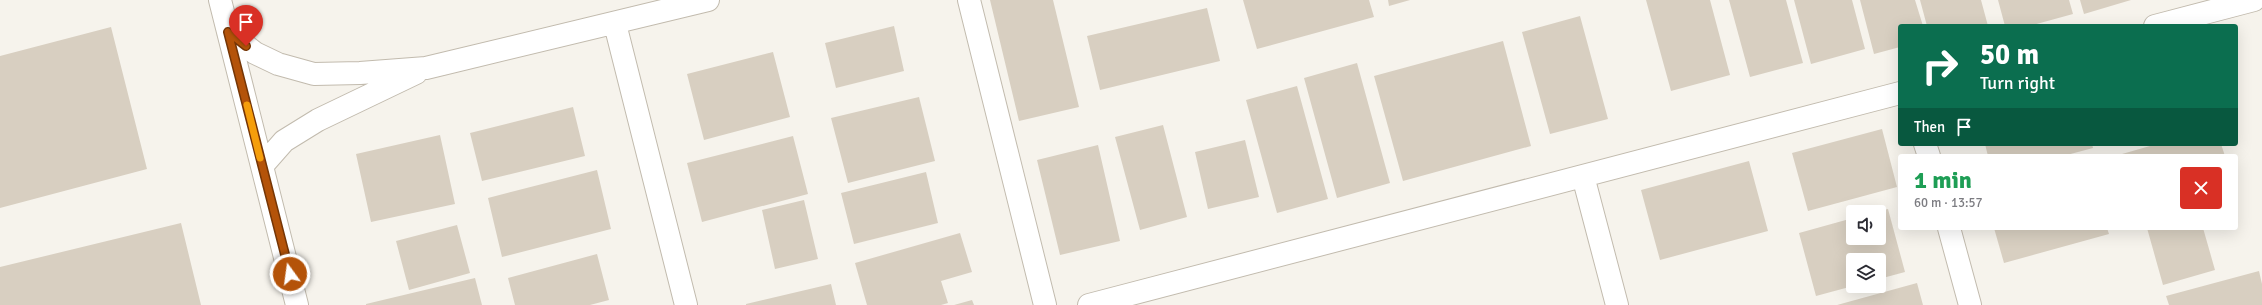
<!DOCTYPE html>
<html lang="en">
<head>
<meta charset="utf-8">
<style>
  body { margin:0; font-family:Signika,sans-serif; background:#f7f7f7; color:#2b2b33; height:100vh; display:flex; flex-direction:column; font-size:15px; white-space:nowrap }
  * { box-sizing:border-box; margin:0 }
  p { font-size:13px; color:#7c7c81 }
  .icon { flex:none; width:22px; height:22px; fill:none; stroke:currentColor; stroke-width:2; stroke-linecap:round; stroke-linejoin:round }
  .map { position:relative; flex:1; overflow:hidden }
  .drawer { position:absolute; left:1898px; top:154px; width:340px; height:76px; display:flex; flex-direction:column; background:#fff; border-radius:4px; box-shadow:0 4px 16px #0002 }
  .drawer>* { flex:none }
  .banner { position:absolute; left:1898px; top:24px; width:340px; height:122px; border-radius:4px; box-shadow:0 4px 16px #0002; background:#0b6e4f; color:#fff; overflow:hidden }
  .fabs { position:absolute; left:1846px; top:205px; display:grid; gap:8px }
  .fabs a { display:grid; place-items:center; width:40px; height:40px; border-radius:4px; background:#fff; box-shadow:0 4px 16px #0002; font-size:20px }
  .pin { position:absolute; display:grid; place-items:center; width:34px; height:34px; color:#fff; margin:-41px -17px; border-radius:50% 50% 50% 0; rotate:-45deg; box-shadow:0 0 4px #0007 }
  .pin .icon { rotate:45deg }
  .me { position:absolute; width:44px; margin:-22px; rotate:346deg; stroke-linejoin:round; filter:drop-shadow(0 0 3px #0008) }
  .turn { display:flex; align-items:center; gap:14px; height:84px; padding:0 16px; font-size:18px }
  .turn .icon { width:52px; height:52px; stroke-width:2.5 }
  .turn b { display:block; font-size:28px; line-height:34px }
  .then { display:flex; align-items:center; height:38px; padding:0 16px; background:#0003; gap:8px; font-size:15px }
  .round { display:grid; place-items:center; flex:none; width:42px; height:42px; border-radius:4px; background:#f7f7f7 }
  .head { display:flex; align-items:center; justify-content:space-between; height:68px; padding:0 16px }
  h1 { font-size:24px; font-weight:800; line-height:30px; color:#1e9e55 }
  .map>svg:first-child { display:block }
</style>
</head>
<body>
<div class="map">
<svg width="2262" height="305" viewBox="0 0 2262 305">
  <rect width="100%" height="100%" fill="#f6f3ec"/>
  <!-- building -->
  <path fill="#d8cfc1" d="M990,0H1053L1079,107L1019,121Z
    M1243,0H1369L1374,17L1257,49Z
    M1388,0H1410L1389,6Z
    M1646,0H1710L1730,75L1671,91Z
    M1729,0H1786L1803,63L1750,77Z
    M1794,0H1852L1865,49L1811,64Z
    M1860,0H1915L1923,26H1900V47L1874,54Z
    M1920,0H1981L1988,26H1927Z
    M1998,0H2069L2073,14L2029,26H2005Z
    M2080,0H2131L2084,14Z
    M1207,8L1220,61L1100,90L1087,36Z
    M1580,16L1608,119L1550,134L1522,32Z
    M894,26L904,71L836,88L825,43Z
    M111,27L147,169L0,208V56Z
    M1503,41L1531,146L1403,181L1374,76Z
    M773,52L790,117L704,140L687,74Z
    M1357,63L1390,183L1337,198L1304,78Z
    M1297,86L1328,199L1277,213L1246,100Z
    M919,97L935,161L848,183L831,118Z
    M573,107L585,156L482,181L470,133Z
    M1163,125L1187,217L1140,230L1115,137Z
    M1882,129L1897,187L1808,211L1792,153Z
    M440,135L455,204L371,222L356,154Z
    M793,136L808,194L702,222L687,163Z
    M1245,140L1259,197L1208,209L1195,152Z
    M1985,144H2092L2093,148L2063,156H1988Z
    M2157,144H2221L2225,156H2115Z
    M1098,145L1120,241L1060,255L1037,160Z
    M1749,161L1768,231L1660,260L1641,190Z
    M597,170L611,229L502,257L488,198Z
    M926,172L938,223L854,244L841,193Z
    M804,200L818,259L775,269L762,210Z
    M1888,209L1905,272L1879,279V260H1853V286L1816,296L1799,233L1853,218V238H1879V211Z
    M181,223L201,305H0V267Z
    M457,225L470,273L409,290L396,241Z
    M1994,228H2107L2109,234L2004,263Z
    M2147,228H2203L2215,270L2163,285Z
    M960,233L972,272L941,281L948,303L941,305H867L855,263Z
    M597,254L609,300L590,305H515L508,278Z
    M2259,271L2262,284V305H2169L2166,296Z
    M475,278L482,305H366V304Z
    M1917,283L1923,305H1837Z
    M831,284L836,305H746V304Z
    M972,300L974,305H954Z"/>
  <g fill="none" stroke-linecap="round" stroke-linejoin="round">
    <defs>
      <path id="minor" d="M220,0L297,305
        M969,0L1045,305
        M615,24L686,305
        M2155,26L2254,0
        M228,32L255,53L278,64L314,74L360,73L426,68L708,0
        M1925,144L1929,156
        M262,166L284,141L318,120L416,73
        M1583,176L1617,305
        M1949,228L1970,305
        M1089,305L1900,93"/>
    </defs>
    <!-- minor casing -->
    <use href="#minor" stroke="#c2bbae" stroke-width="24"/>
    <!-- minor -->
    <use href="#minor" stroke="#fff" stroke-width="22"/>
  </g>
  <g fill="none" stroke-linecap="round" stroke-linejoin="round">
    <defs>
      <path id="route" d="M246,46L228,32L290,274"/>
    </defs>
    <!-- route casing -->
    <use href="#route" stroke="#753606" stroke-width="10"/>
    <!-- route -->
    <use href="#route" stroke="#b45309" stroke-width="7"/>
    <!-- slow -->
    <path stroke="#f59e0b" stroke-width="7" d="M247,105L260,158"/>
  </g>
</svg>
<div class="fabs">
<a><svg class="icon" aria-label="sound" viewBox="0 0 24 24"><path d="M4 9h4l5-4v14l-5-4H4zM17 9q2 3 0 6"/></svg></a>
<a><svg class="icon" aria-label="layers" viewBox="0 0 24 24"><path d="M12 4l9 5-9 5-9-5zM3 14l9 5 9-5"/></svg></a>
</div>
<div class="pin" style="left:246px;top:46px;background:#d93025"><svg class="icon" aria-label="arrive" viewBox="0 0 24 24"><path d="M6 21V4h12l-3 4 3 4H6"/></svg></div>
<svg class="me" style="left:290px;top:274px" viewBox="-20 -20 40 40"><circle r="17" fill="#b45309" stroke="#fff" stroke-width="3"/><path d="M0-11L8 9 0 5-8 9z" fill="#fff"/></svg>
<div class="banner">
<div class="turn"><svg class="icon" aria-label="right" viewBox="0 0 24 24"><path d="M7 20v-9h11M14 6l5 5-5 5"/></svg><div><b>50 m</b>Turn right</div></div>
<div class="then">Then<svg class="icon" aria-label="arrive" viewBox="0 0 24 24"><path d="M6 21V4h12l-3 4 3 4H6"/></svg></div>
</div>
<section class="drawer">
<div class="head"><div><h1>1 min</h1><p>60 m · 13:57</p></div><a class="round" style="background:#d93025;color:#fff"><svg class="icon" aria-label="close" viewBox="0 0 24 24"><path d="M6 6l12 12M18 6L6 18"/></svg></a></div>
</section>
</div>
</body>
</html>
